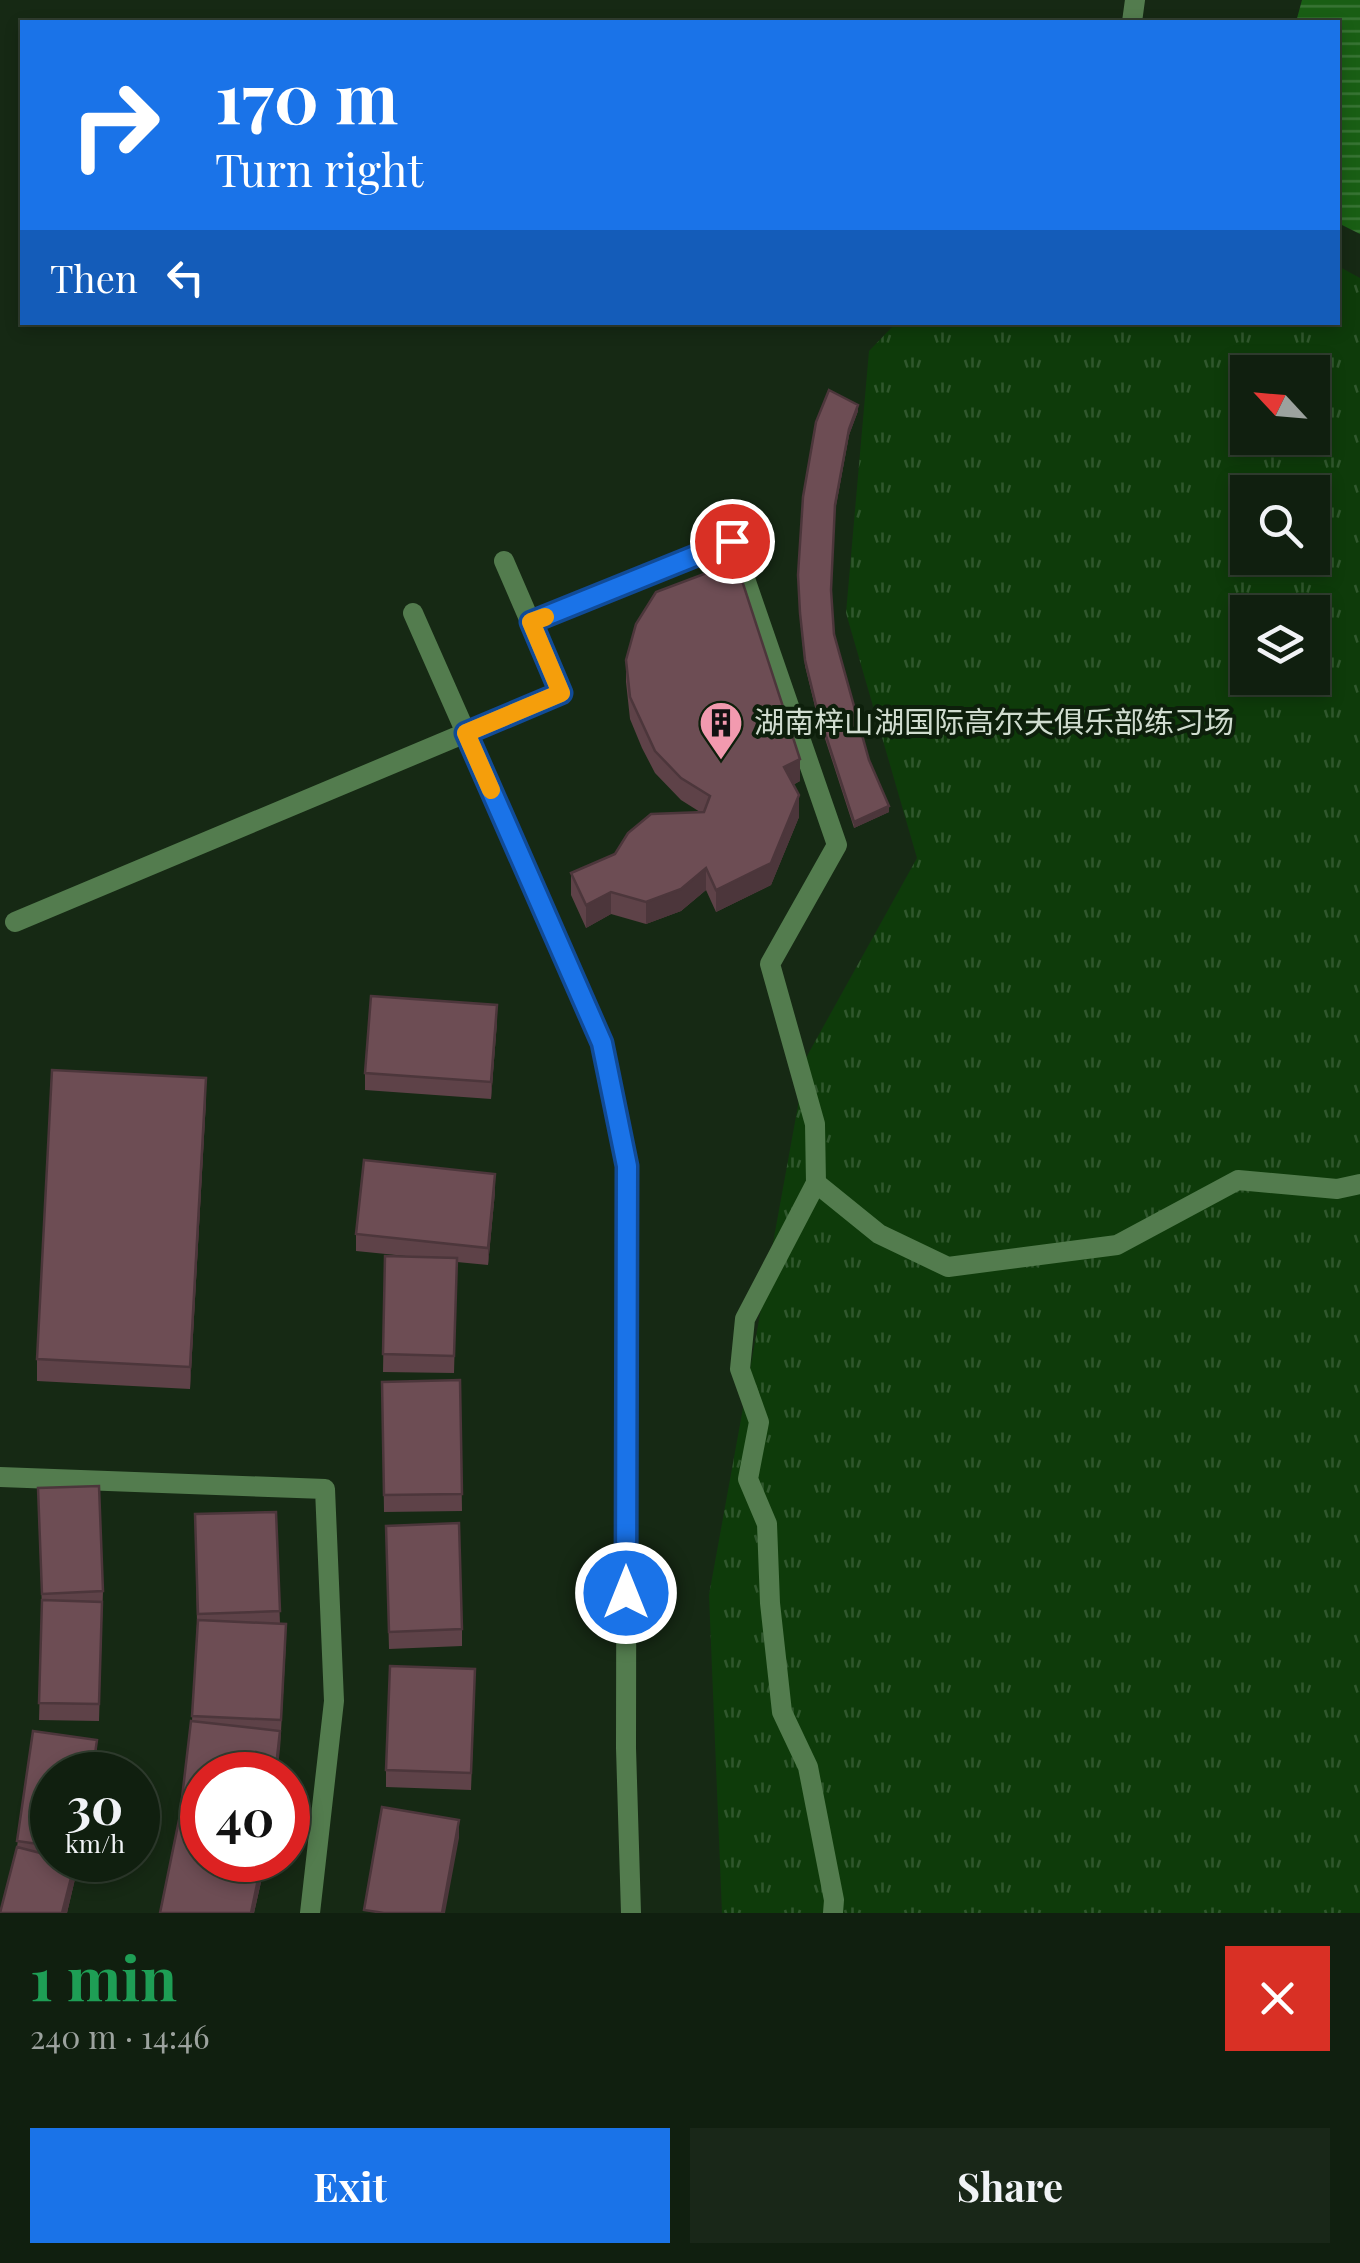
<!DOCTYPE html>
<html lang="en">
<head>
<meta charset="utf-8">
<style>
  body { margin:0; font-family:"Playfair Display","Noto Sans SC",serif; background:#192718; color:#f1f3f6; height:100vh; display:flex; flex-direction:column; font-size:38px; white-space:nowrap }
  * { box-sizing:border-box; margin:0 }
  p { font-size:32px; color:#9ca29e }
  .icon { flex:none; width:55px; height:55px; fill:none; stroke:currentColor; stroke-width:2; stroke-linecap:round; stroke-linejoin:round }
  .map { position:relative; height:1913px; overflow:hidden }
  .side { display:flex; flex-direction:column; background:#101f0f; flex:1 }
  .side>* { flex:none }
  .top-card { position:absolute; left:20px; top:20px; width:1320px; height:305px; border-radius:0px; box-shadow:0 5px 15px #0003,0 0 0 2px #303d2f; background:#1a73e8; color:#fff; overflow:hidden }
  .needle { width:65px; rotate:296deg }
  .controls { position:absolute; left:1230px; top:355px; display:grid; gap:20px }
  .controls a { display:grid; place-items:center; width:100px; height:100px; border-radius:0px; background:#101f0f; box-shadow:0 5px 15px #0003,0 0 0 2px #303d2f; font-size:50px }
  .speed { position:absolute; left:30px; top:1752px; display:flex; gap:20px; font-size:50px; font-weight:700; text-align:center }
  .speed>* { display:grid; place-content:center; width:130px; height:130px; border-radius:50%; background:#101f0f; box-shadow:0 5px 15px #0003,0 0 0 2px #303d2f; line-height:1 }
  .speed small { font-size:25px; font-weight:400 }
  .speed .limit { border:15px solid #d22; background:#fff; color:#111 }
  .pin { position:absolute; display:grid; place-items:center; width:85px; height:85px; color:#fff; margin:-42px; border:5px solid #fff; border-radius:50%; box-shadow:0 2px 10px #0007 }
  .me { position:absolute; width:110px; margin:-55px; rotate:0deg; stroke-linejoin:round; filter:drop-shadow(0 0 8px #0008) }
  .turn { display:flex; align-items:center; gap:35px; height:210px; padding:0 30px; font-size:45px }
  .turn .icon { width:130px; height:130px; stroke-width:2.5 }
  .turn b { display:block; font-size:70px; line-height:85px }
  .then { display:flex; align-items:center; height:95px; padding:0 30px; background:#0003; gap:20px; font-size:38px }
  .round { display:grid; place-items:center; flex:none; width:105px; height:105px; border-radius:0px; background:#192718 }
  .summary { display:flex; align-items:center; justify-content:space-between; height:170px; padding:0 30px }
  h1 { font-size:60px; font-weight:700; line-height:75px; color:#1e9e55 }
  .cta { display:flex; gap:20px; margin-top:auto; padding:20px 30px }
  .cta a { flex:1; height:115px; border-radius:0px; background:#1a73e8; color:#fff; font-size:40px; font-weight:700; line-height:115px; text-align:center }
  .cta a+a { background:#192718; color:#f1f3f6 }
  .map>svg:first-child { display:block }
</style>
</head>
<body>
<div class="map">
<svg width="1360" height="1913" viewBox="0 0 1360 1913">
  <defs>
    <pattern id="grass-tufts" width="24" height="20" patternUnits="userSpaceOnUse" patternTransform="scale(2.5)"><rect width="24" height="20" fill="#0e3b0a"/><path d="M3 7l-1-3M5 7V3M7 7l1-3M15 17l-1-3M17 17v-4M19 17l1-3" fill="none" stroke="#30572d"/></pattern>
    <pattern id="water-rules" width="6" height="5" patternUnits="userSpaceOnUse" patternTransform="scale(2.5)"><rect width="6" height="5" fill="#195e14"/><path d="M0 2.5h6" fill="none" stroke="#397435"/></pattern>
  </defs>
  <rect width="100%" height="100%" fill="#162914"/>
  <!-- grass -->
  <path fill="url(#grass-tufts)" fill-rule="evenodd" d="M1338,266L1360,278V1913H722L709,1595L807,1056L917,858L846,613L869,351L896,323L1338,322ZM1248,372H1312V438H1248ZM1248,492H1312V558H1248ZM1248,612H1312V678H1248Z"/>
  <!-- water -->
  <path fill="url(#water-rules)" d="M1302,0H1360V234L1338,223V22H1296Z"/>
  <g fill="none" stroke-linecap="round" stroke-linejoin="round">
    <!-- service -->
    <path stroke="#537c4e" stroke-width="20" d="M413,613L466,733
      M531,622L732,541L837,845L770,964L815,1124L816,1183L745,1319L740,1369L759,1422L748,1479L767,1524L770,1603L782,1712L808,1767L834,1900L833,1913
      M15,922L561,693L504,561
      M816,1183L879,1234L948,1267L1117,1245L1238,1180L1337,1189L1360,1184"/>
    <!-- minor -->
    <path stroke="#537c4e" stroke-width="20" d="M1132,22L1135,0
      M0,1477L325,1489L334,1701L310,1913"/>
    <!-- tertiary -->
    <path stroke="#537c4e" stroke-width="20" d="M466,733L602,1043L627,1167L626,1748L631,1913"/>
  </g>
  <!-- wall -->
  <path fill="#5e4248" d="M858,411L849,435L835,511L831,592L834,634L869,760L889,812L854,828L816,711L805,666L800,619L816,422Z
    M626,660L800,781L793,785L799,817L771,885L716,912L706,890L681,911L646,924L611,914L586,928L571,895V873L615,854L700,812L681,800L655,773L642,748L630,719L626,682Z
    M497,1022L491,1099L365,1090V1073Z
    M206,1100L190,1389L37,1381V1359Z
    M495,1192L488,1265L457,1262L454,1373L383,1372L385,1256H406L356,1251V1234Z
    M460,1380L462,1511L384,1512L382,1382Z
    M38,1505L103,1591L99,1721L39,1720L42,1609Z
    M276,1512L280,1624L286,1642L280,1749L202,1775V1860H266L254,1913H160L180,1821L192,1721L197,1624L195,1514Z
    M386,1543L462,1629V1646L389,1649Z
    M475,1686L471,1790L386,1787V1770Z
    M33,1731L97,1740V1758L94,1775H52V1860H82L80,1868L75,1867V1879L67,1913H0L17,1847Z"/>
  <!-- shaded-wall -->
  <path fill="#4c363b" d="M858,405V411L849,435L835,511L849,429Z
    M800,759V781L784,789V767Z
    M799,795V817L771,885L716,912V890Z
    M889,806V812L854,828V822Z
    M706,868V890L681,911L646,924V902Z
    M611,892V914L586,928V905Z
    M497,1005V1022L491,1099V1082Z
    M206,1078V1100L190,1389V1367Z
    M495,1174V1192L488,1265V1248Z
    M280,1731V1749L277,1775H275Z
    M97,1740V1758L94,1775H92Z
    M459,1820V1838L445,1913H442Z
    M262,1860H266L254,1913H251Z
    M75,1862V1879L67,1913H62Z"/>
  <!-- building -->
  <path fill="#6d4d54" stroke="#4c363b" stroke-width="2.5" d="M829,390L858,405L849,429L835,505L831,590L834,634L869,760L889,806L854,822L816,705L805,660L800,613L798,575L803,497L816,422Z
    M736,562L800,759L784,767L799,795L771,863L716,890L706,868L681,889L646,902L611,892L586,905L571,873L615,854L628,833L651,814L704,812L710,796L681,778L655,751L630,697L626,660L636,624L656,592Z
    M371,996L497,1005L491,1082L365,1073Z
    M52,1070L206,1078L190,1367L37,1359Z
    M364,1160L495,1174L488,1248L356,1234Z
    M385,1256L457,1258L454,1356L383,1354Z
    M460,1380L462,1494L384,1495L382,1382Z
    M99,1486L103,1591L42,1594L38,1488Z
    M276,1512L280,1611L198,1614L195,1514Z
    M459,1523L462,1629L389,1632L386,1526Z
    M42,1600L102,1602L99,1704L39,1703Z
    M198,1620L286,1624L281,1720L192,1716Z
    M390,1666L475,1669L471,1773L386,1770Z
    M191,1721L280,1731L275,1775H202V1818L180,1815Z
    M33,1731L97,1740L92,1775H52V1846L17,1841Z
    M382,1807L459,1820L442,1913H384L364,1910Z
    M179,1820L202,1825V1860H262L251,1913H160Z
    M17,1847L52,1856V1860H67L75,1862L62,1913H0Z"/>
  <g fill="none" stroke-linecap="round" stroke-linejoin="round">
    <defs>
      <path id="route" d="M626,1593L627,1166L602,1043L466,733L561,693L531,622L732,541"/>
    </defs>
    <!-- route casing -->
    <use href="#route" stroke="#114b97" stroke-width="25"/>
    <!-- route -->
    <use href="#route" stroke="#1a73e8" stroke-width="18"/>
    <!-- slow -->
    <path stroke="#f59e0b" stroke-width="18" d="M491,790L466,733L561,693L531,622L545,617"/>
  </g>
  <!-- icons -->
  <defs>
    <symbol id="building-pin" viewBox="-11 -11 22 30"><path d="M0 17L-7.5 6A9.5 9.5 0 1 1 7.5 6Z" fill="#f29aaf" stroke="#0d1f0b"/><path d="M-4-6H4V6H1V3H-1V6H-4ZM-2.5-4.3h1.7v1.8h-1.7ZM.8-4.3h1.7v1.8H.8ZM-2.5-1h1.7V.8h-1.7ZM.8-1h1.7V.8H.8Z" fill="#111"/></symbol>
  </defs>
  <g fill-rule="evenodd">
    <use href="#building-pin" x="696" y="698" width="50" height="68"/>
  </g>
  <g text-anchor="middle" stroke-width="8" stroke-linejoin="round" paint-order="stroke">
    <!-- poi labels -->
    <g font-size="30" fill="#d0dccf" stroke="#0d1f0b" text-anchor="start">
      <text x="754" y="733">湖南梓山湖国际高尔夫俱乐部练习场</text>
    </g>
  </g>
</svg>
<div class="controls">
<a><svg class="needle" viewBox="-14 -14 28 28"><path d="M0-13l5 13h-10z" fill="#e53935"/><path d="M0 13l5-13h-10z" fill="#9ca29e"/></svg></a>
<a><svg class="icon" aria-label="search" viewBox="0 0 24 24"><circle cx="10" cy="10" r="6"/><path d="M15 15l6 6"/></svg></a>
<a><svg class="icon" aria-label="layers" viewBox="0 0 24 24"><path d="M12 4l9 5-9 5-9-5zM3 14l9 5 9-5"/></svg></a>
</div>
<div class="speed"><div>30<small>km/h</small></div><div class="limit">40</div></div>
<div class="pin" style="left:732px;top:541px;background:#d93025"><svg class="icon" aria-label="arrive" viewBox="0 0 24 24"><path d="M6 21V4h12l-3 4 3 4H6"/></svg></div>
<svg class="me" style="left:626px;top:1593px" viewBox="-20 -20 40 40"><circle r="17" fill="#1a73e8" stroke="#fff" stroke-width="3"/><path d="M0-11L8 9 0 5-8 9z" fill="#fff"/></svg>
<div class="top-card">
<div class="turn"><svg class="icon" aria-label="right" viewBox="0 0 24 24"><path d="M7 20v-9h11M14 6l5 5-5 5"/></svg><div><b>170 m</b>Turn right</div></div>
<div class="then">Then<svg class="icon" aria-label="left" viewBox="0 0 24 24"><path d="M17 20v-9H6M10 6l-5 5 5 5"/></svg></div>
</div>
</div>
<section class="side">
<div class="summary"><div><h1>1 min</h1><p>240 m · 14:46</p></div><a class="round" style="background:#d93025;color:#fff"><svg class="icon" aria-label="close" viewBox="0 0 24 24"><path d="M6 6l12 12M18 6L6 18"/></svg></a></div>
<div class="cta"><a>Exit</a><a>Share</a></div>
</section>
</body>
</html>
